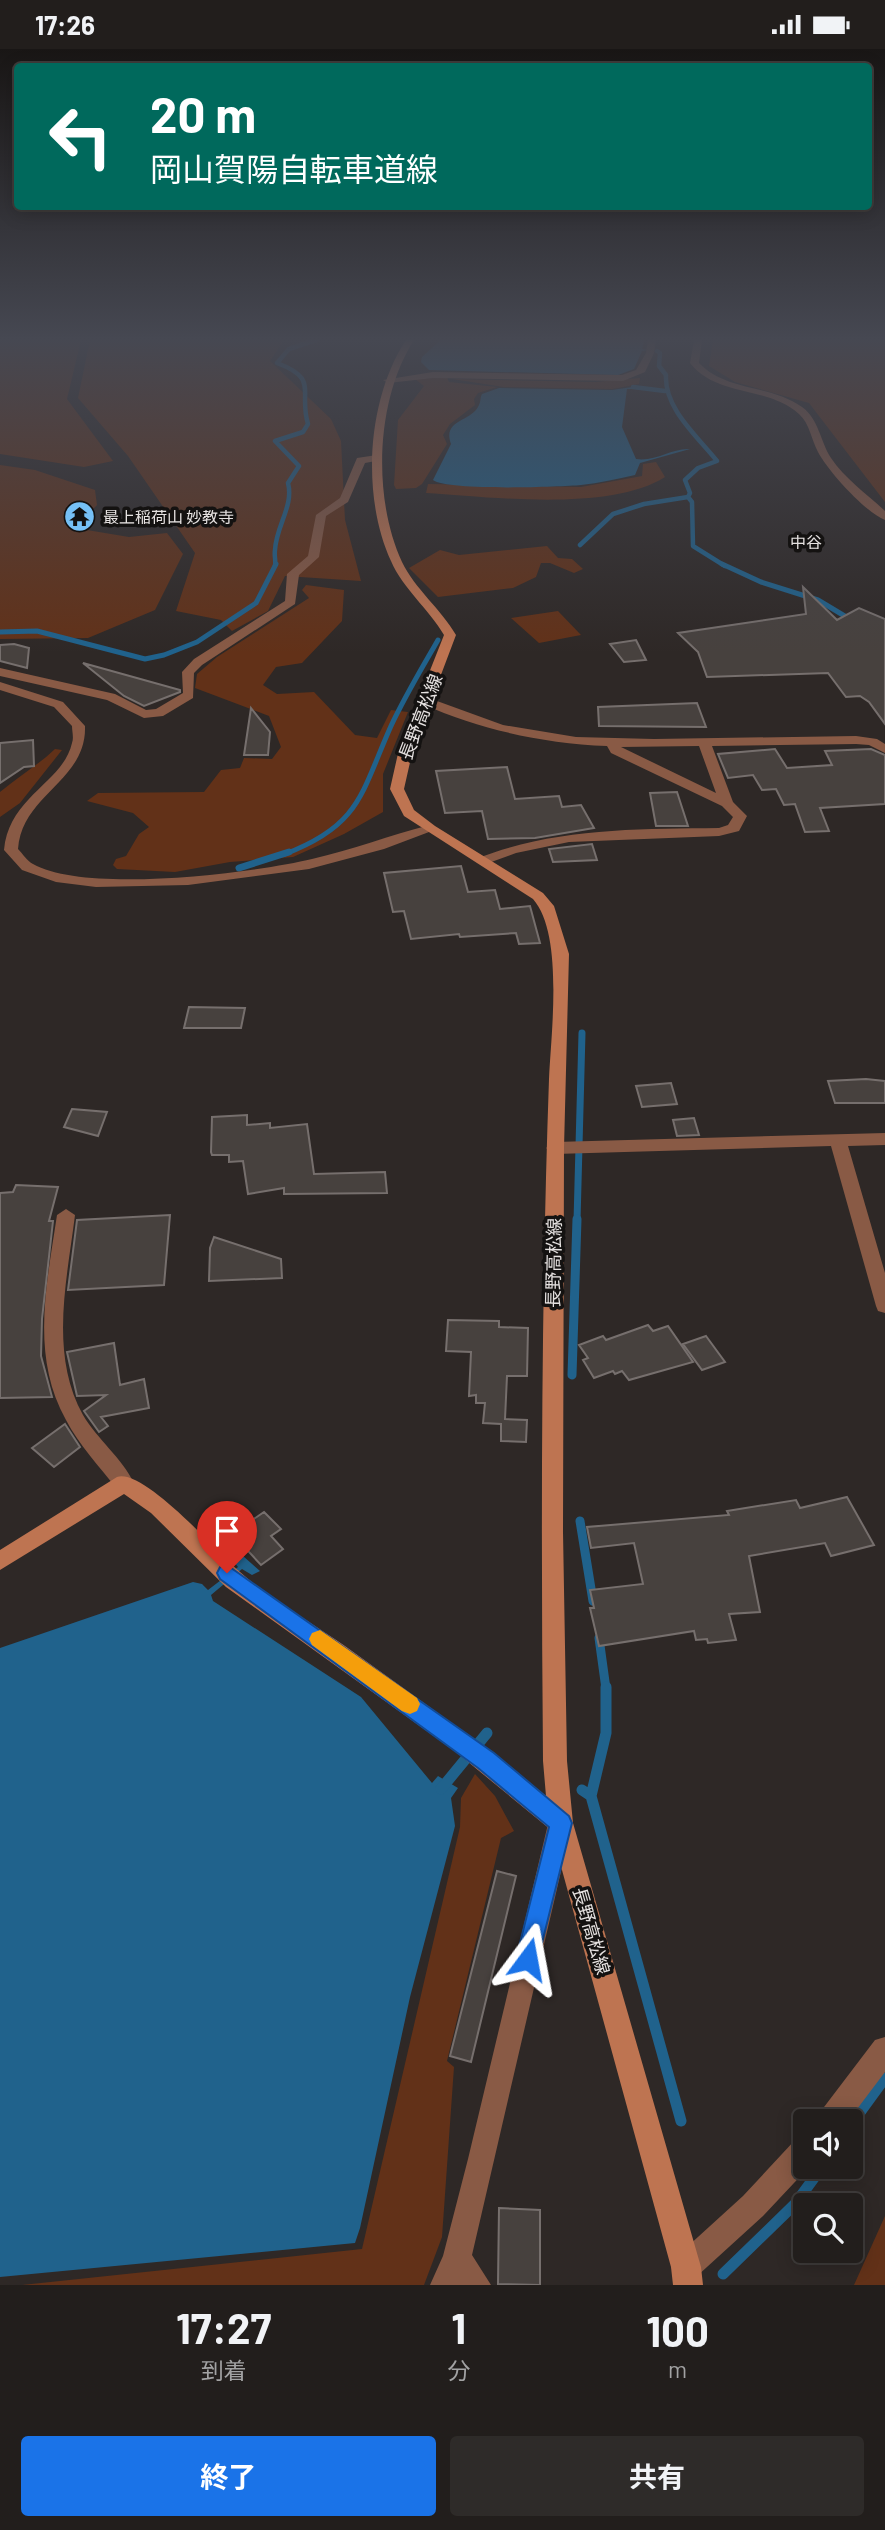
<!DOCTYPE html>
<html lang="ja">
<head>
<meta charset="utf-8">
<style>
  body { margin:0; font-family:Barlow,"Noto Sans JP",sans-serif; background:#2e2b29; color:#f1f3f6; height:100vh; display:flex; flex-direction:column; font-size:26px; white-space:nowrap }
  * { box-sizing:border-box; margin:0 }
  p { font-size:23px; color:#a2a2a3 }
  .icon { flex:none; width:38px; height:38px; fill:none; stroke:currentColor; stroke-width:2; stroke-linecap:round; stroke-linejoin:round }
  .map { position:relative; height:2236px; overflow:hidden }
  .side { display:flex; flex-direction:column; background:#221e1c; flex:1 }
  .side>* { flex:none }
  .top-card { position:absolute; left:14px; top:14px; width:858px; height:147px; border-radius:7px; box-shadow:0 4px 18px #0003,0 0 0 2px #3f3c3b; background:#00695c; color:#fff; overflow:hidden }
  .controls { position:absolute; left:793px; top:2060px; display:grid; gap:14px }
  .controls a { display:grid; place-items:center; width:70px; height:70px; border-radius:7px; background:#221e1c; box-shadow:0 4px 18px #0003,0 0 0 2px #3f3c3b; font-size:35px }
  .pin { position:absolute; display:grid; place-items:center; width:60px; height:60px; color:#fff; margin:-72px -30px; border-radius:50% 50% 50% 0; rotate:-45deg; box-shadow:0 0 7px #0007 }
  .pin .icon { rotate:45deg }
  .me { position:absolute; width:77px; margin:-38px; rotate:13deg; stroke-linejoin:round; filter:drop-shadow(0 0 5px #0008) }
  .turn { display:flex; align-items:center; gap:24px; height:147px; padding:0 21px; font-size:32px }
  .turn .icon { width:91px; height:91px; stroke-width:2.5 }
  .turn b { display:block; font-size:49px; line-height:60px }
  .eta { display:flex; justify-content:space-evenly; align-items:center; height:119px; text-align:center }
  .eta b { font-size:42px; font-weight:700; line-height:49px }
  .primary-button { display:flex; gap:14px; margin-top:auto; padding:14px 21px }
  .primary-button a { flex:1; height:80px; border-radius:7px; background:#1a73e8; color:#fff; font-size:28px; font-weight:700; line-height:80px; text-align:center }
  .primary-button a+a { background:#2e2b29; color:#f1f3f6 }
  .status { display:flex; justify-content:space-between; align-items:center; height:49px; padding:0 35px; background:#221e1c; direction:ltr }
  .status svg { height:19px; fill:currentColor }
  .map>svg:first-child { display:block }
</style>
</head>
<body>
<div class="status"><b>17:26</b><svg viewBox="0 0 49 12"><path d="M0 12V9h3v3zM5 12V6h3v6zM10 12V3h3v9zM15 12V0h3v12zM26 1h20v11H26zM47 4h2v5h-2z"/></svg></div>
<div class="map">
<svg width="885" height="2236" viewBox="0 0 885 2236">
  <rect width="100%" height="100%" fill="#2e2826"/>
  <!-- green -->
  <path fill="#623118" d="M0,291H81L67,350L113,412L84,418L0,405Z
    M90,291H284L270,312L331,370L341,392L345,471L361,532L285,527L268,562L232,582L221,571L176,562L195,504L128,407L78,349Z
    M713,291H885V453L809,354L735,333L709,317Z
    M447,328L449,333L497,338L478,344L474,350L475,356L450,375L443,386L447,395L422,435L416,439L396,440L394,436L398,371L424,337L415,330Z
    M640,329L639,335L612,340L504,338L452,330L595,333Z
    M656,413L665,428C610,463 490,448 426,444L428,435L581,438L642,427L643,415Z
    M0,416L35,421L95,441L97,456L75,479L129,488L167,484L183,505L155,561L88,589L0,590Z
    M547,497L558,509L572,510L583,520L574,524L550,514H541L536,528L513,539L438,548L409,519L440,501L459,506Z
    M306,536L344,541L342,572L302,614L276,618L263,636L277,645L314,643L355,686L377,689L391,661L408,663L383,725V763L344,785L293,808L230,813L175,823L117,820L113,816L116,810L126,807L139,785L149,778L133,764L87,752L98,744L204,743L221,721L240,719L244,709L272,710L281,698L269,667L195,639L197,625L217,608L309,549L302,541Z
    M558,562L581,586L539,594L511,569Z
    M55,700L62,701L20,754L0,768V743C19,727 37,717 55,700Z
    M475,1725L495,1747L514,1782L501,1789L447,2012L454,2018L442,2188L424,2236H22L362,2200L460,1778L461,1749Z
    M885,2167V2236H854Z"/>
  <!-- water -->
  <path fill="#20628c" d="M441,291H644L642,300L648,301L642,302L634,320L618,326L429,321L421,313L422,308Z
    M639,337L641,340H627L622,378L636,410C656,413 671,399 690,400L640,414L635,426C617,430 599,434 581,436C558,438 447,442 433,431L451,395C442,370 472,373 479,356C481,352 480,348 482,345L499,339L612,341Z
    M243,1507L260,1522L252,1526L242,1520L211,1546L213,1552L361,1648L432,1734L438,1727L458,1739L451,1749L455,1777L410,1948L360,2179L355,2194L0,2228V1599L193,1533L202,1535L208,1541L238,1518L234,1513Z"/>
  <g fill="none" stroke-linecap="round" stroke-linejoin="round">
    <!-- stream-far4 -->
    <path stroke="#20628c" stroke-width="4.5" d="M633,338L665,342
      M688,448L692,453L693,497L725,517
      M580,496L613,465L644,455L688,448L690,444L685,431L698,419L717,412C697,387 664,359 666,326L659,317L660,304L657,302
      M275,517C276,511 274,507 275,501C276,477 294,457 288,434L299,417L275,392L303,383L308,375C298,342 320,330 277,314L289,300L316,291"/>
    <!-- stream-far3 -->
    <path stroke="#20628c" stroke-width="5" d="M722,515L761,533L818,551L853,572
      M0,583L37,582L145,610L164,606L197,593L256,554L276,515
      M285,805C361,776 361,744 391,677C405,647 422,619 438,591"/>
    <!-- stream-far2 -->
    <path stroke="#20628c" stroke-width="7" d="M239,819L289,803
      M577,1172L582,984"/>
    <!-- stream-far1 -->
    <path stroke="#20628c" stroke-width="9" d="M572,1326L577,1170
      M580,1472L593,1552
      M599,1589L606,1640"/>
    <!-- stream -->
    <path stroke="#20628c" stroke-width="11" d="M441,1740L487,1684
      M582,1741L591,1747L681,2072
      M591,1747L606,1684V1638
      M850,2077L885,2029
      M723,2225L795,2155L822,2118"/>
  </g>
  <!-- building -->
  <path fill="#47413e" stroke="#766f6d" stroke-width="2" d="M803,538L837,571L859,559L885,570V675L869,653L860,647L846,648L828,624L707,628L698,603L678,584L806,565Z
    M636,591L646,611L624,613L610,595Z
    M14,595L29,599L27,619L0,612V596Z
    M83,614L180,641V643L144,657L124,647Z
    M697,654L706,678L599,677L598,658Z
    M251,659L270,683L268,706H244Z
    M33,691L34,717L24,718L0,734V694Z
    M775,700L787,719L832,716L825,702L871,700L885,706V755L820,759L829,782L805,783L795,755L784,756L776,740L762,741L753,726L728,729L718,705Z
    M507,718L515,750L559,747L562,758L581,756L594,779L535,789L488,790L482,762L445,764L436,722Z
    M677,743L688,777H656L650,744Z
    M592,795L597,811L553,813L549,800Z
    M461,817L468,843L495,841L500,860L530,857L540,894L519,895L516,884L460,888L459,885L411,890L404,862L393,863L384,824Z
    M189,958L245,959L241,979H184Z
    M866,1030L885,1032V1054H835L828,1032Z
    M671,1034L677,1055L642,1058L636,1037Z
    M72,1060L107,1063L98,1087L64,1078Z
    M247,1066V1076L270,1074V1079L307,1075L314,1125L385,1123L387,1144L284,1145V1139L248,1145L243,1112L229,1113V1106H212L211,1103L212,1068Z
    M694,1069L699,1086L677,1087L673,1071Z
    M16,1136L58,1138L49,1172H53L42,1270L41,1307L52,1348L0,1349V1144L13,1143Z
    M170,1166L164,1236L68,1241L77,1171Z
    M214,1188L281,1210L282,1229L209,1232L210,1199Z
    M448,1271L499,1272V1278L528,1279L527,1327H507L505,1370L527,1371L526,1393L501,1392V1375L483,1374L485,1354H476V1346L469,1347L471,1303L446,1302Z
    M648,1276L653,1282L668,1277L693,1313L629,1331L622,1322L615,1325L613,1322L594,1329L583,1311L588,1309L579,1296L603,1287L606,1291Z
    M706,1287L725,1313L702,1321L683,1295Z
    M114,1294L120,1336L144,1330L149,1359L101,1368L108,1377L99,1383L84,1362L106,1346L77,1347L67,1303Z
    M65,1375L80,1398L54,1418L32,1399Z
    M847,1448L874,1496L831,1507L825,1494L749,1507L760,1563L729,1565L736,1591L708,1594L707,1590L696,1591L694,1582L599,1597L590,1559H594L590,1541L643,1535L634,1494L591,1499L587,1478L729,1466L727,1462L796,1451L800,1459Z
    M264,1463L281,1480L271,1487L283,1500L261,1516L237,1490L250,1482L245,1476Z
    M497,1822L516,1827L471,2013L450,2007Z
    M499,2159L540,2161V2236L498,2235Z"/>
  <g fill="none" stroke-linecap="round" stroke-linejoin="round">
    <!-- minor -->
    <path fill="#895a45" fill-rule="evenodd" d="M648,291H656L654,304L645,323L623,332L433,329L388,334L383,331L433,323L622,326L636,321L646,304Z
      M694,291H702L699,314C727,343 770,335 802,358C819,370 820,392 831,409C845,430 867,445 885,462V471C865,463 828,422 818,403C811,390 810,375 799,365C767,336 718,349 690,314Z
      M377,406L381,407V411L365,414L348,453L326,467L319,508L299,526L295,555L202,616L194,624L193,649L163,667L144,669L107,651L0,627V619L115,645L146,661L156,660L183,644L182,623L194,610L285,552L287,525L308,507L316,466L340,449L357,409Z
      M0,633L63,653L85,677C87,732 22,745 18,800C23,805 27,812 33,815C85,845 253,824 312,810C352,801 390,786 430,776L437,780L384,800L309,820L188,836L96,838L56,833L22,821L4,801C9,747 63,734 72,694C74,689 72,682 72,677L54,658L0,641Z
      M426,648L503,676L576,688L654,690L856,687L877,690L885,695V704L869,696L856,695L712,697L733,753L747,767L739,782L719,787L569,793L516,804L483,816L476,812L478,809C556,779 636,780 719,779L728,776L733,768L722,757L611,704L607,697C541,694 482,681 422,655L420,652ZM699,697L716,744L621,698Z
      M885,1084V1096L848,1097L885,1224V1264L878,1262L876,1257L831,1097L555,1105L546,1099L555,1093Z
      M66,1160L75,1166C67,1231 49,1305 83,1366C97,1390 122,1409 134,1434L131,1440L124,1442L117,1440C99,1417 79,1396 66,1371C30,1307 47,1234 57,1166Z
      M560,1763L569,1767L572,1775L472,2206L491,2236H430L443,2207L468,2110L548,1775L551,1767Z
      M885,1988V2023L848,2072H817L821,2062L875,1991Z
      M805,2087V2118H809L763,2167L696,2228L686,2233L676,2228L671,2218L676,2208L743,2147L795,2091Z"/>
    <!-- secondary -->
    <path fill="#be7451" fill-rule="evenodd" d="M406,291H414C376,350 372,448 402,513C415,540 441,560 456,586L413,700L404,740L414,761L435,777L543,844L554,857L569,905L564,1099L563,1483L567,1712L573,1774L701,2218L703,2236H673L671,2218L551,1781L456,1703L226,1538L151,1464L124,1445L0,1521V1501L117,1428C144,1419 218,1504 240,1523C272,1551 310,1573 345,1597C413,1646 481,1694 546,1747L543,1712C541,1485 541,1257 549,1030C551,984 564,885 533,850L404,767L390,740L399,700L444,586C429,560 403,540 391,512C361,447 367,350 406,291Z"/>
  </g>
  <!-- sky -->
  <linearGradient id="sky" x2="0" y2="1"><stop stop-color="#191615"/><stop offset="0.48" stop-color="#464852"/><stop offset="1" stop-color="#464852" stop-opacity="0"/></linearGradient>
  <rect width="885" height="604" fill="url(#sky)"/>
  <!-- route -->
  <path fill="#1a73e8" stroke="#114b97" stroke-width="2" d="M227,1516L494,1704L569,1767L572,1774L536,1918L528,1922L519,1918L516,1910L549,1778L478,1719L220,1530L217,1524L220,1518Z"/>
  <!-- slow -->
  <path fill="#f59e0b" d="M320,1581L417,1649L420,1655L417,1662L410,1665L402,1662L312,1596L309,1590L312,1584Z"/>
  <!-- icons -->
  <defs>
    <symbol id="temple-disc" viewBox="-11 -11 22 22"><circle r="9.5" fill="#75c0f6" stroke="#141211"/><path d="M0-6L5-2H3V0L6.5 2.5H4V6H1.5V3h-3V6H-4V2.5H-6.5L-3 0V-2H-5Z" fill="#111"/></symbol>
  </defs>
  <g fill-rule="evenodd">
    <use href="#temple-disc" x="62" y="450" width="35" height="35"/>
  </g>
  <g text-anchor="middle" stroke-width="7" stroke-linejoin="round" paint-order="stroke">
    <!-- far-poi labels -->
    <g font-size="16" fill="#e6e2e1" stroke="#141211" text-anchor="start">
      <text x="103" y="474">最上稲荷山 妙教寺</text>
    </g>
    <!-- far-neighbourhood labels -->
    <g font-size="16" fill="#e6e2e1" stroke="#141211">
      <text x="806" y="499">中谷</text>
    </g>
    <!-- street labels -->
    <g font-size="18" fill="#e6e2e1" stroke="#141211">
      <text transform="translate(421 668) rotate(-69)" y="6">長野高松線</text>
      <text transform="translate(554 1214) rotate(-89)" y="6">長野高松線</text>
      <text transform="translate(591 1882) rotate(74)" y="6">長野高松線</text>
    </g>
  </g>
</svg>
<div class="controls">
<a><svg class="icon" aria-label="sound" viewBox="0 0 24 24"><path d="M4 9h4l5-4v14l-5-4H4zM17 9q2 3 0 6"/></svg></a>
<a><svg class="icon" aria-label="search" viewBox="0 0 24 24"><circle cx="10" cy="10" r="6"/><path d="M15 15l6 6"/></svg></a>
</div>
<div class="pin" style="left:227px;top:1524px;background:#d93025"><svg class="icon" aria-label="arrive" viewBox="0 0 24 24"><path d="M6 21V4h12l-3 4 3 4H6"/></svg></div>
<svg class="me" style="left:528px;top:1910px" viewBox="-20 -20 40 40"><path d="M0-17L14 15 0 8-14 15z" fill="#1a73e8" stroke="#fff" stroke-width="4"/></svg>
<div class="top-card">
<div class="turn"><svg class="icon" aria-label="left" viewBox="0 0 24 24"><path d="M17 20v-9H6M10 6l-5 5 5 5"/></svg><div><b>20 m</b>岡山賀陽自転車道線</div></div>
</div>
</div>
<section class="side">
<div class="eta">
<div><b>17:27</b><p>到着</p></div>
<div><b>1</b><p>分</p></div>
<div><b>100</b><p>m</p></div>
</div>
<div class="primary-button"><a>終了</a><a>共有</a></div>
</section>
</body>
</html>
